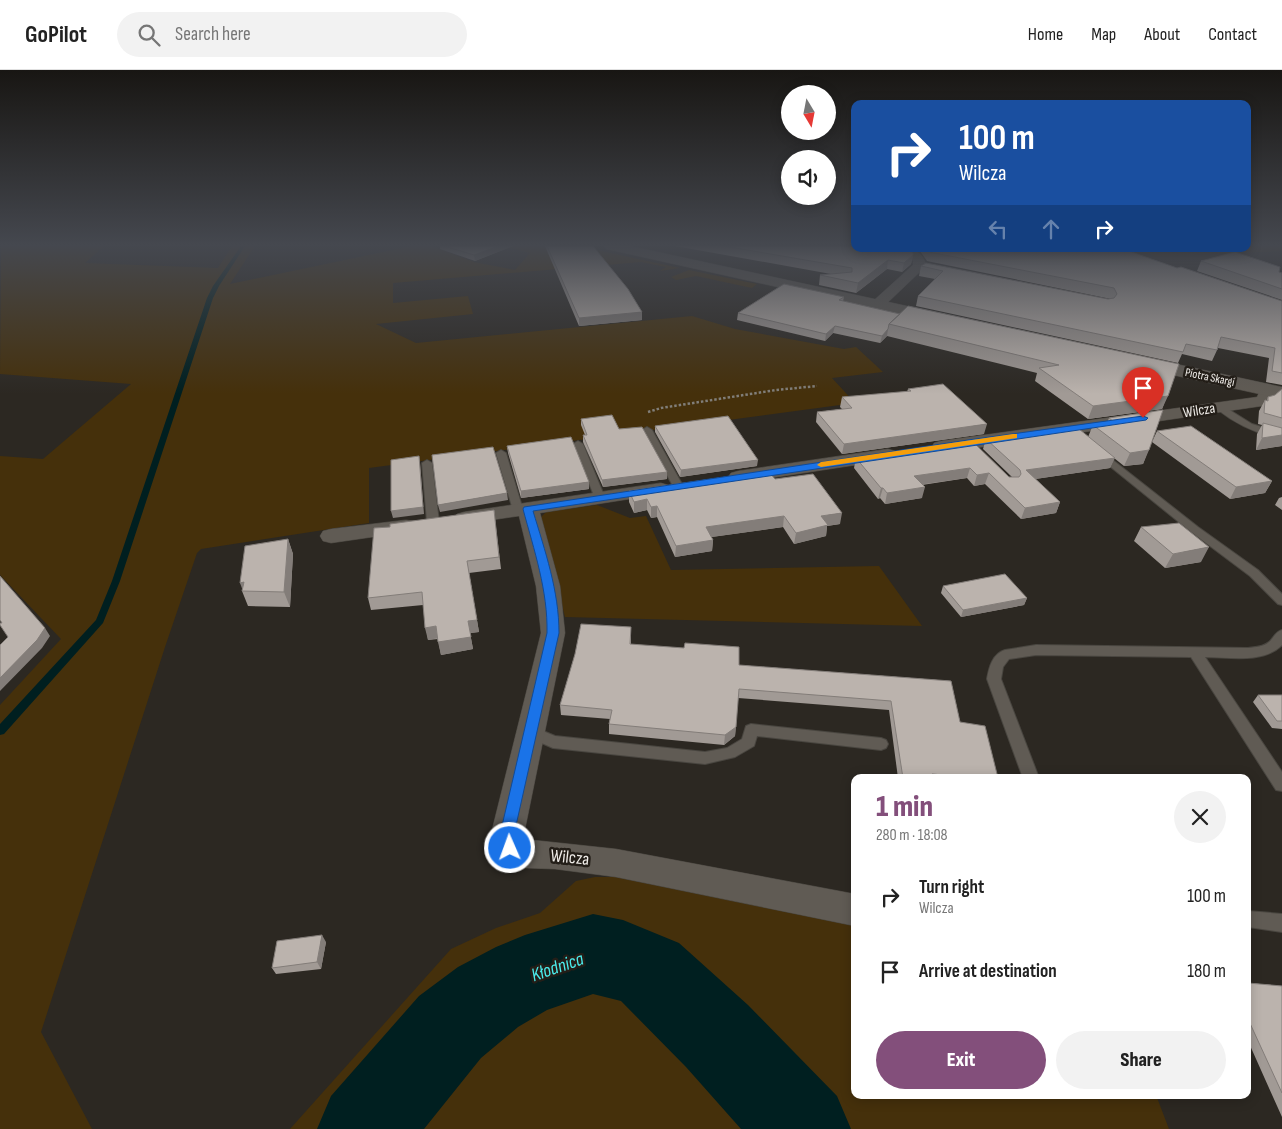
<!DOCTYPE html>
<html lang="en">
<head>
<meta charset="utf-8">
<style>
  body { margin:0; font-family:"Sofia Sans Condensed",sans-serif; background:#f2f2f2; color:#222; height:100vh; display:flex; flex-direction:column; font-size:19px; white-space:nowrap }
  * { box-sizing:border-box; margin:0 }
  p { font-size:16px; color:#767676 }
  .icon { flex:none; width:28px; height:28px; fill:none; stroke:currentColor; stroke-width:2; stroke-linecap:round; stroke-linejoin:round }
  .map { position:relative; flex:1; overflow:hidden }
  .panel { position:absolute; left:851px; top:704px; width:400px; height:325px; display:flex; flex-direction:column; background:#fff; border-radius:10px; box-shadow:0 2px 12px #0003 }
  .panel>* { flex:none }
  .guide { position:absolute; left:851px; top:30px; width:400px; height:152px; border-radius:10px; box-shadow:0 2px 12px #0003; background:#1a4fa0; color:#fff; overflow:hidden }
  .needle { width:32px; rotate:170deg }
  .controls { position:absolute; left:781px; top:15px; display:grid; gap:10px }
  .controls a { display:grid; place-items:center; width:55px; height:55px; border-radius:50%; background:#fff; box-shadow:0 2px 12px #0003; font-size:25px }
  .pin { position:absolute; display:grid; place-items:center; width:42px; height:42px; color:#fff; margin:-51px -21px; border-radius:50% 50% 50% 0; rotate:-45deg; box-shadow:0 0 5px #0007 }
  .pin .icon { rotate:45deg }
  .me { position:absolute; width:55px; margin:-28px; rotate:358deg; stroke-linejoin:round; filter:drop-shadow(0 0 4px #0008) }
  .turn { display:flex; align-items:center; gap:18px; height:105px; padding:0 25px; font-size:22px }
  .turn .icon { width:65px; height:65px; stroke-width:2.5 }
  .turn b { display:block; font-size:35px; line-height:42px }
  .lanes { display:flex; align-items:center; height:48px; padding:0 25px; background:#0003; justify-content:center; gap:25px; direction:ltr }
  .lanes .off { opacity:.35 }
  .round { display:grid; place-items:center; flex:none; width:52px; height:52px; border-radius:26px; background:#f2f2f2 }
  .headline { display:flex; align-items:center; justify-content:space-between; height:85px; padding:0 25px }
  h1 { font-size:30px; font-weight:800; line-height:38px; color:#834f7b }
  .action { display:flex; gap:10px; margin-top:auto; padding:10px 25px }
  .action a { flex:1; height:58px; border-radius:30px; background:#834f7b; color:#fff; font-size:20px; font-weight:800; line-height:58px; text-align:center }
  .action a+a { background:#f2f2f2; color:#222 }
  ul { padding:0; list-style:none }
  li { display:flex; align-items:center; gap:15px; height:75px; padding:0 25px }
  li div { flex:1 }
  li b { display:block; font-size:19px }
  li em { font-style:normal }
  header { display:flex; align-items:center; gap:30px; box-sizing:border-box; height:70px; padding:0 25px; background:#fff; border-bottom:1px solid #e0e0e0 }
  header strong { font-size:24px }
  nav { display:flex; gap:28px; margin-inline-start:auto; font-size:18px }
  .search { width:350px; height:45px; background:#f2f2f2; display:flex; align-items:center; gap:12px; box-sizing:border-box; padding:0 18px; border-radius:28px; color:#767676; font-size:19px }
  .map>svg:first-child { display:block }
</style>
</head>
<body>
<header>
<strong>GoPilot</strong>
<div class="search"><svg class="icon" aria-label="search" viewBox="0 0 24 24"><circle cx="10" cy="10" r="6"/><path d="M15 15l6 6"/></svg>Search here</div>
<nav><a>Home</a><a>Map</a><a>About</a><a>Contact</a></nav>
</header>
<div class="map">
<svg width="1282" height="1059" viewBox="0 0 1282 1059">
  <rect width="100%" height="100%" fill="#2c2822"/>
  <!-- green -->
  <path fill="#45300b" d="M1,176H104L85,193L218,198L232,176H255L230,214L412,176H432L474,192L515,200L530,183L508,177L509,176H578L680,198L660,201L666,197L641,192L393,213V233L468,226L473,244L376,254L416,273L692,246L735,259L844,279L856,277L883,302L832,308L855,333L369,398V453L201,479L197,483L165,577L41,962L92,1059H0V635L61,569L0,505V386L43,389L131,314L0,304Z
    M1248,176H1282V181L1154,186L1135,179H1248Z
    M689,200L757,214L752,218L696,206L676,210L671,207Z
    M597,435L630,448L646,446L671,500L879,496L922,556L565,547L540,448L546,442Z
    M595,807H616L855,854V1025H1156L1169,1059H817L720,961L652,899L624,886L593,880L522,904L484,925L447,956L360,1059H290L451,879L496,858L540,843L576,811Z
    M593,888L621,894L647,907L715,974L793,1059H368L453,959L489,929L527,910Z"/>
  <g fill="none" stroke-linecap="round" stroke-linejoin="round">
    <!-- stream -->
    <path fill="#001f20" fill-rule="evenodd" d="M241,176H245L219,216L213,228L120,511L103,553L4,664L0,665V654L96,550L112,511L207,228L213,216Z"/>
    <!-- river -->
    <path fill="#001f20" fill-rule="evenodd" d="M593,844L623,850L679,873L748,935L837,1026L851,1059H741L686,997L621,931L593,924L547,940L518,957L481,988L424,1059H317L331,1026L419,926L458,897L496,877L525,865Z"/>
    <defs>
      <path id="service" d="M1220,334L1252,354L1282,363V369C1257,364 1237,355 1217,339V335Z
        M647,357L652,360L683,416L682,418L678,419L673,416L642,360Z
        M578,371L583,374L605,428L604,430H596L595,428L573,374Z
        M501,380L506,383L523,440L522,442H514L513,440L496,383Z
        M1100,380L1198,457L1258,500L1282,524V535L1278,534L1250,506L1190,461L1096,385V381Z
        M427,390L432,393L439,452L433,455L427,452L422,393Z
        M1282,560V575C1263,594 1229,587 1205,587L1282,702V721L1276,720L1191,587L1036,585L1009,589L1003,597L1001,609L1039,708H1023L987,609C989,598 992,584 1005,580L1036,575L1248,578C1256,577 1263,577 1269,572C1274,568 1275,562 1282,560Z
        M751,654L881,668L886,670L888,674L886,678L881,680L757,666L754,676L735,687L705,694L553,678L526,666L524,662L526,658L531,656L555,666L705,682L727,678L742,669L746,656Z
        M1248,841L1282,844V862L1248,857Z"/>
      <path id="minor" d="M898,179C911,178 924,181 926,196L882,238H872L870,235L872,232L913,195V191Z
        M1268,315L1274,316L1277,326L1268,335L1262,336L941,383L934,381L932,377L934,373L941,371L1257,327L1262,316Z
        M888,379L895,381L898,385L895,389L738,413L731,411L728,407L731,403L738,401Z
        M661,413L668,415L671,419L668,423L540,443L560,516L565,563L523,769L616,779L855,824V856L616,807L555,799L526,798L499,788C494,778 491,771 492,760L541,563L536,516L519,446L464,454L457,452L453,448L457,444L464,442Z
        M406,450L414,451L417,456L414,461L331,473L323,471L320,466L323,461L331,459Z"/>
      <path id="tertiary" d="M604,176H630L939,243L945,244L947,248L945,252L939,253L611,180L606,179Z
        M1139,286L1282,317V329L1132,296L1130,292L1132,288Z"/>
    </defs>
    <!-- service casing -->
    <use href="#service" stroke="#494640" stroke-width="2"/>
    <!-- minor casing -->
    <use href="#minor" stroke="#494640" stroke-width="1"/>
    <!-- tertiary casing -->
    <use href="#tertiary" stroke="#494640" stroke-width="1"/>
    <!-- path -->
    <path stroke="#817e79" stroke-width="2.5" stroke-dasharray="2.5 2" stroke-linecap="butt" d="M648,342L661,338L776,320L817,316"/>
    <!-- service -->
    <use href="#service" fill="#605b54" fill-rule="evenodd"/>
    <!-- minor -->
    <use href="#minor" fill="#605b54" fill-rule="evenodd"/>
    <!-- tertiary -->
    <use href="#tertiary" fill="#605b54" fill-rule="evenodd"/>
  </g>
  <!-- wall -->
  <path fill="#a19a95" d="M440,176H513L475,191L440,179Z
    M545,176H593L642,250L579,256Z
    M675,176H855L913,185L911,194L902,202L887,199L856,223L819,215L820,205L831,204Z
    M912,179H1123L1177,198L1282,231V315L1266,312L1269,288L1218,278L1212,291L1182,284L1178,293L916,236L918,226L935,209L919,206L921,196L1108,229H1111L927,191L920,181Z
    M1201,191L1282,203V230L1197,201Z
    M844,227L843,231L900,244L1179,294L1162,339L1088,349L1035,311L1037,303L887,266L880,273L833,263L825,271L737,250L738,243Z
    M908,319L984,364L842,384L816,352L817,342L842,339L840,337L842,327L907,322Z
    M1282,319V376L1256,380L1257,364L1262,355L1258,354L1259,341L1265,330H1267L1268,327L1275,325Z
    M1163,340L1143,394L1124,396L1114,388L1110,398L1035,409L1060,432L1056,443L1021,449L985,414L974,416L967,408L922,415V428L885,434L880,428L878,429L854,398L856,388L972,371L1009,407H1012L983,379L986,369L1088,367L1093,355L1107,353L1109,348Z
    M581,349L619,359L667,402V409L603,417L583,372V365H585L581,355Z
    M655,356L757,396L680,407L655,362Z
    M1157,361L1272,411L1265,423L1230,429L1152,372Z
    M507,376L589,419L521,428L508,383Z
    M775,409L840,454L827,456L826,466L794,474L783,457L711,467L713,470L712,481L675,487L657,447L651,448L647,440L634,443L629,432V421Z
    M1282,427V440L1275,435L1279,428Z
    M494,440L501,499L469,503L479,562L470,563L473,579L441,585L438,569L428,570L423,535L371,540L368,528L390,457Z
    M1141,457L1201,492L1165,498L1134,471Z
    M288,469L293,484L290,537L248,536L242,521V520Z
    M943,516L1027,528L1024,535L961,547L941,523Z
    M631,557V574L739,595L951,611L960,652L998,708H898L889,640L738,628L735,666L724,675L609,664V654L610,649L561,645L560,635Z
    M1258,625H1282V659L1272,658L1253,632Z
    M326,872L321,899L276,904L272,898Z
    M1248,913L1282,916V1047L1248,971Z"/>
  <!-- shaded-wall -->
  <path fill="#837d79" d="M499,176H513L475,191L474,185Z
    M913,185L911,194L902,202L904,193Z
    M888,190L887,199L856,223L858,213Z
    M642,242V250L579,256V248Z
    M835,256L833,263L825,271L826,264Z
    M888,259L887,266L880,273L882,266Z
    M1168,326L1162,339L1088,349L1093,336Z
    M987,354L984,364L842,384L844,374Z
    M1282,365V376L1256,380L1262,368Z
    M1149,380L1143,394L1124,396L1130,383Z
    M419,386L420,393L424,444L393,448L391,441Z
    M1115,388L1110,398L1022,411L1026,400Z
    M758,390L757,396L680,407L681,400Z
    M970,398L967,408L911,416L914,406Z
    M667,402V409L603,417L602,410Z
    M989,403L985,414L974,416L977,405Z
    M1272,411L1265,423L1230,429L1236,417Z
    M589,412V419L521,428V421Z
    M925,417L922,428L885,434L887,423Z
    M881,418H883L880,428L878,429Z
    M507,423L508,430L440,442L438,435Z
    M647,429V440L634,443V432Z
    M1060,432L1056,443L1021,449L1025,438Z
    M657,436V447L651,448V437Z
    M842,443L840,454L827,456L826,466L794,474L796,463L821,446Z
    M784,446L783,457L705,468L706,457Z
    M288,469L293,484L290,537L284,522Z
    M713,470L712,481L675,487L676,476Z
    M1209,477L1201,492L1165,498L1173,484Z
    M467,491L479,562L470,563L473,579L441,585L438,572Z
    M244,512L243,521L240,513Z
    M1027,528L1024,535L961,547L963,540Z
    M436,556L439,568L428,570L425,558Z
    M45,558L50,566L42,578L0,621V608Z
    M736,657L735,666L724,675L725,665Z
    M322,865L326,872L321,899L317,892Z"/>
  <!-- building -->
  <path fill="#bbb3ad" stroke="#837d79" d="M444,176H499L474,185Z
    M547,176H593L628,219L642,242L579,248Z
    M724,176H855V179H908L913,183V185L904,193L888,190L858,213L820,205L852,202V198Z
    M927,179H1123L1177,198L1181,197L1282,231V303L1272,301L1275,278L1221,267L1217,280L1186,274L1183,282L918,226L943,201L921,196L926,193L1108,229L1114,228L1117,224L1114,218L929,182Z
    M1235,182L1280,197L1279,202L1282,203V219L1201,191Z
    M784,214L844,227L839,230L900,244L889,254L888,259L882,266L835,256L826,264L738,243Z
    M908,236L1179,294L1168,326L1093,336L1039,298L1059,295L889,254Z
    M943,314L987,354L844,374L817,342L852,338L842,327L911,321L908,319Z
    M1282,319V348L1264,343L1265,330L1268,331V327L1275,325Z
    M1163,340L1149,380L1130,383L1093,355L1114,352L1109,348Z
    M612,345L619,359L642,357L667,402L602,410L583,365H587L581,349Z
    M728,346L758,390L681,400L655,356Z
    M1263,353L1282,358V365L1262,368Z
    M1191,356L1272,411L1236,417L1157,361Z
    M1079,359L1115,388L1026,400L1060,432L1025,438L989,403L977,405L970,398L914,406L925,417L887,423L883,418H881L856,388L972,371L1009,407H1019L1021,404L1020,400L986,369L1012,365L1015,368Z
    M571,367L589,412L521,421L507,376Z
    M493,377L507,423L438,435L432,385Z
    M419,386L423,437L391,441V390Z
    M768,401L775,409L813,404L842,443L821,446L828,455L796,463L784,446L706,457L713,470L676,476L657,436L651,437L647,429L634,432L629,421Z
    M494,440L499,487L467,491L477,550L468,551L471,567L438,572L436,556L425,558L422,522L368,528L374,458L390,457V454Z
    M1179,453L1209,477L1173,484L1141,457Z
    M288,469L284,522L242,521L244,512L240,513L245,476Z
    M1005,504L1027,528L963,540L943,516Z
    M0,506L45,558L37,570L0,608V575L8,567L0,555V553H2L0,550Z
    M581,554L631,557L630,574L684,578L685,573L739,577V595L951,611L960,652L985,656L998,708H976L932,704L933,708H903L891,631L739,619L736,657L725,665L609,654L612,640L560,635L575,584Z
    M1258,625H1282V651H1277Z
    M322,865L317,892L272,898L277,871Z
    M1248,913L1282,916V1023L1248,949Z"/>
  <!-- sky -->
  <linearGradient id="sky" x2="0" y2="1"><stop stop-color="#181613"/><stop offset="0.54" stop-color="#45484f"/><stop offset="1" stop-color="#45484f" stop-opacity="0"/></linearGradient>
  <rect width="1282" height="324" fill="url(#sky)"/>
  <!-- route -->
  <path fill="#1a73e8" stroke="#114b97" d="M1143,346L1148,348L1146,350L533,441C545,481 559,521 559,563L515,760L514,771L518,778L516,783L510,785L505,783L499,771L501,760L547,563C548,521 534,480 523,439L524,437L968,370Z"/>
  <!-- slow -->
  <path fill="#f59e0b" d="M1013,364H1017V368L821,397L817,395L821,392Z"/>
  <g text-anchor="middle" stroke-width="5" stroke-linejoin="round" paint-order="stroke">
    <!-- far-street labels -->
    <g font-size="12" fill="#efece8" stroke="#231e18">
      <text transform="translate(1210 307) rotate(12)" y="4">Piotra Skargi</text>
    </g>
    <!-- street labels -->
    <g font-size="15" fill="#efece8" stroke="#231e18">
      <text transform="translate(1199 340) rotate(-9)" y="5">Wilcza</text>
    </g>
    <!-- near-street labels -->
    <g font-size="18" fill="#efece8" stroke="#231e18">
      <text transform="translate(570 787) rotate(6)" y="6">Wilcza</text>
    </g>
    <!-- near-water labels -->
    <g font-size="19" font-style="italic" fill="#4beded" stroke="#231e18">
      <text transform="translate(557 896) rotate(-19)" y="7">Kłodnica</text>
    </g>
  </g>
</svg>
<div class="controls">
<a><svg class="needle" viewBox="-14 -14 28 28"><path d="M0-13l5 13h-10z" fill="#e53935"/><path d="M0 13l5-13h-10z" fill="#767676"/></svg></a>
<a><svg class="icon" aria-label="sound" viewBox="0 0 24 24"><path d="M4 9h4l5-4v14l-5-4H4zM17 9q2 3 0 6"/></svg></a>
</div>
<div class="pin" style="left:1143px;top:348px;background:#d93025"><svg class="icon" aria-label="arrive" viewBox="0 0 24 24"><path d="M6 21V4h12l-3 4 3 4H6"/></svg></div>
<svg class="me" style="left:510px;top:778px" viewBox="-20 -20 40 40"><circle r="17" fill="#1a73e8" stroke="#fff" stroke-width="3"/><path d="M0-11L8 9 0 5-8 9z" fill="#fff"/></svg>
<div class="guide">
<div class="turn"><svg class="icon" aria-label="right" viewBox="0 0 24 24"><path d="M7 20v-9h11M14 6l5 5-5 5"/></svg><div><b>100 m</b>Wilcza</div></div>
<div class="lanes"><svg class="icon off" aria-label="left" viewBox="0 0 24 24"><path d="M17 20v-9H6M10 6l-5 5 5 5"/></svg><svg class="icon off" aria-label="ahead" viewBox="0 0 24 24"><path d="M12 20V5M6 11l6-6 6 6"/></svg><svg class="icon" aria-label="right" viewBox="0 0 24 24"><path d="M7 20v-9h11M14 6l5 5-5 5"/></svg></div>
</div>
<section class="panel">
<div class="headline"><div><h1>1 min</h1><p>280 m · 18:08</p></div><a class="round"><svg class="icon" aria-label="close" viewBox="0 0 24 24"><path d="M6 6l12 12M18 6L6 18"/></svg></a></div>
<ul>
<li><svg class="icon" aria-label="right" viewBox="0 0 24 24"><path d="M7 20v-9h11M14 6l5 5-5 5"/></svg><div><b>Turn right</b><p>Wilcza</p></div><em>100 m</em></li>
<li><svg class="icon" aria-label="arrive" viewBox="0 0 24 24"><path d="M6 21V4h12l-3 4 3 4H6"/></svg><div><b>Arrive at destination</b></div><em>180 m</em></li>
</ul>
<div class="action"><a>Exit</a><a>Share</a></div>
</section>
</div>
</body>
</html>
